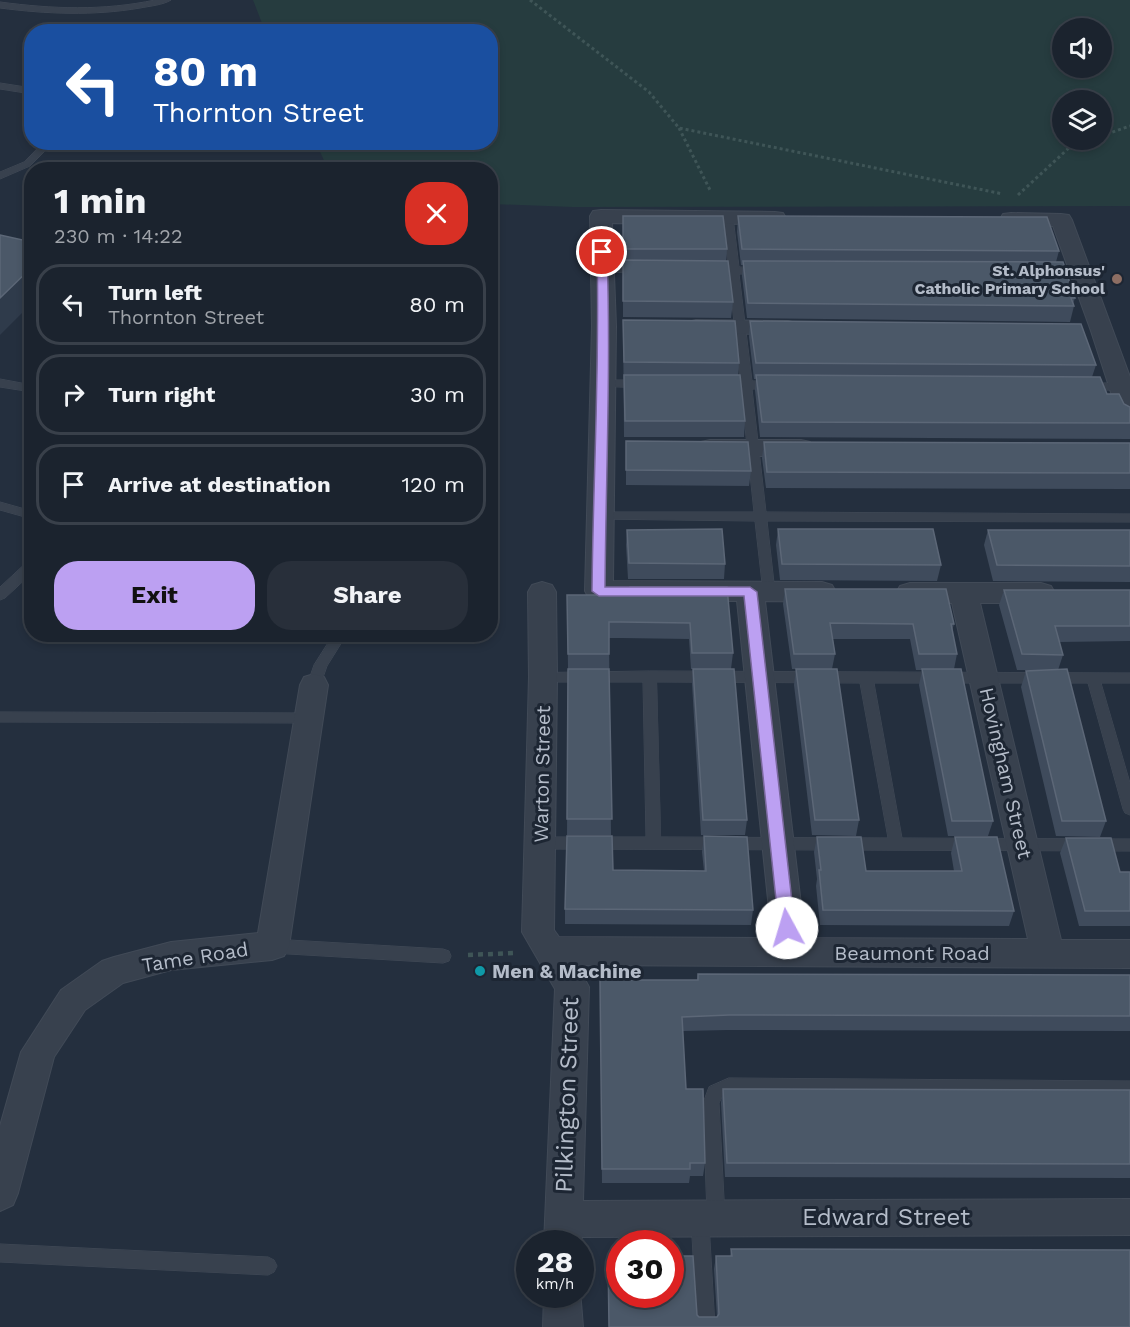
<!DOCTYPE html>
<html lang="en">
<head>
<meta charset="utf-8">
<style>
  body { margin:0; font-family:"Work Sans",sans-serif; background:#282f3a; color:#f1f3f6; height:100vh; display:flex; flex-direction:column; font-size:22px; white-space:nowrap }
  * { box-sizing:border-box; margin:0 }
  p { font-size:20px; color:#a0a4aa }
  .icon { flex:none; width:33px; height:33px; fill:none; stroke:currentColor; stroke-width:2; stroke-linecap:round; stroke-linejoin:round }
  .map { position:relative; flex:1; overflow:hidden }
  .panel { position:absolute; left:24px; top:162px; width:474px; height:480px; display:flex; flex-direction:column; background:#1b232e; border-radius:24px; box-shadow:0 3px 9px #0003,0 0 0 2px #39404a }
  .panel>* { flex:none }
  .top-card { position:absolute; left:24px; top:24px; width:474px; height:126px; border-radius:24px; box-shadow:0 3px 9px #0003,0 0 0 2px #39404a; background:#1a4fa0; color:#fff; overflow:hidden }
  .fabs { position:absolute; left:1052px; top:18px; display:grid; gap:12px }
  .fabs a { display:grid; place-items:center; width:60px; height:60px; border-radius:50%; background:#1b232e; box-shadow:0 3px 9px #0003,0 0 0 2px #39404a; font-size:30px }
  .speed { position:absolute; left:516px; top:1230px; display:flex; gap:12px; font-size:30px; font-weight:700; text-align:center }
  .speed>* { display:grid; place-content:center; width:78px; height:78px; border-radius:50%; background:#1b232e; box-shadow:0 3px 9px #0003,0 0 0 2px #39404a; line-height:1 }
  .speed small { font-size:15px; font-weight:400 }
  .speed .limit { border:9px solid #d22; background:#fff; color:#111 }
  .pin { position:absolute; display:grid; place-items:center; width:51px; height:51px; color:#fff; margin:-26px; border:3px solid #fff; border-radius:50%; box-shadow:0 2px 6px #0007 }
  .me { position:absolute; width:66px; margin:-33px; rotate:354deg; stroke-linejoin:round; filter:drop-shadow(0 0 4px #0008) }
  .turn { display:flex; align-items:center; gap:21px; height:126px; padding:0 30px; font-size:27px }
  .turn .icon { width:78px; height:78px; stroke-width:2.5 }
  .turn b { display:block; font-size:42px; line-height:51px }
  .round { display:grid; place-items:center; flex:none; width:63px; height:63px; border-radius:24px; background:#282f3a }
  .headline { display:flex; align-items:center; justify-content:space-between; height:102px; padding:0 30px }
  h1 { font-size:36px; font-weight:700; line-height:45px }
  .primary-button { display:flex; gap:12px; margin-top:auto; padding:12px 30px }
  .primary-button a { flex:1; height:69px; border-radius:24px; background:#bca0f2; color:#111; font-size:24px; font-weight:700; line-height:69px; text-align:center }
  .primary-button a+a { background:#282f3a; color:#f1f3f6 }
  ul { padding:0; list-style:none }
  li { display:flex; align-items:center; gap:18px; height:81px; margin:0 12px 9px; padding:0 18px; border:3px solid #39404a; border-radius:24px }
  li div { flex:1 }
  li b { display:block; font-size:22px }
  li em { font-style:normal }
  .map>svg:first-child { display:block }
</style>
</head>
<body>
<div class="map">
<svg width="1130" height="1327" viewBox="0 0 1130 1327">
  <rect width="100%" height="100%" fill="#242f3e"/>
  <!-- green -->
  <path fill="#263c3f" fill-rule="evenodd" d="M253,0H1130V206L573,207L491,204L490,170L328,169L316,143L490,142V32L265,31ZM1062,28H1101V68H1062ZM1062,100H1101V140H1062Z"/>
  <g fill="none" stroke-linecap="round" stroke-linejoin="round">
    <defs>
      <path id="lane" d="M155,0H171C163,5 150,6 140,8C93,16 47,14 0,8V2C52,9 103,11 155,0Z
        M0,83L32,88V94L0,89Z
        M44,142H54L30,166L0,179V172L24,162Z
        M728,214L733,217L739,267L758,268L763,271L758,274H739L752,381H774L780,385L774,389H752L766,512L1130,514V522L767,521L775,592L769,597L763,592L755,521L595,519L593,516L595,513L599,512H754L741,389H724L718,385L724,381H740L729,274L711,273L706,270L711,267H728L723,217Z
        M602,267H641L646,270L641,273L598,272V268Z
        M0,379L32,385V392L0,387Z
        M602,380H642L648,384L642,388L598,386L596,384Z
        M1087,383H1130V391L1083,389L1081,387Z
        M0,502L32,511V519L0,510Z
        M32,561V573L5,598L0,600V587L27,562Z
        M334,634H347L327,666L319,689H309L307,685L314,665Z
        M650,671L1130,673V683H1101L1130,783V815L1125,813L1123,809L1088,683H874L902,838L1130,839V851L541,849L536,847L534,843L536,839L541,837H646L643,682H543L536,677L538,673ZM657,682L860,683L888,838L661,837Z
        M0,712L309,713L314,714L316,718L314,722L309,723L0,722Z
        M272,939L443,949L449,951L451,956L449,961L443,963L272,953L266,951L264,946L266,941Z
        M729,1078L1130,1081V1097L730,1094L722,1097L719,1103L725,1218L722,1224L716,1226L709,1223L715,1327H697L691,1218L694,1212L700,1210L707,1214L703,1103L709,1087Z
        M0,1244L268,1257L274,1260L277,1266L274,1272L268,1275L0,1262Z"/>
      <path id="street" d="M601,210L775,212L783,213L786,218L783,223L775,224L612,223L616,326L613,581L822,582L832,585L836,592L832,599L822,602L765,601L805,938L1028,939L952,603H910L900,600L896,593L900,586L910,583H1041L1051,586L1055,593L1051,600L1041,603H980L1061,940H1130V968L577,965L589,987L583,1201L1130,1199V1235L582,1237L580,1247V1244H544L555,989L522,932L529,677L528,592L532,585L542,582L552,585L556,592L557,677L554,930L559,937L772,938L737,601H599L589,598L585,591L592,326L590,216L593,211Z
        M1011,213L1061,214L1069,215L1072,220L1130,377V422L1121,419L1118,414L1091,331L1053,226L1003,224L1000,219L1003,214Z
        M696,320L788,321L796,323L800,328L796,333L788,335L688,332L684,327L688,322Z
        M710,440H801L810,442L814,448L810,454L801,456H710L701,454L697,448L701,442Z
        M314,674L324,677L328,685L289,946L284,956L272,960L171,970L123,983L85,1010L54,1057L18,1193L13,1205L0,1211V1126L21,1052L61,990L102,961L114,957L171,942L258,933L300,685L304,677Z
        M580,1290L583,1327H543L544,1294H580Z"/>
    </defs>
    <!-- lane casing -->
    <use href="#lane" stroke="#414a57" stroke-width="1"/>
    <!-- street casing -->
    <use href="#street" stroke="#414a57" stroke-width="2"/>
    <!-- path-far1 -->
    <path stroke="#3f5557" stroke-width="3" stroke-dasharray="3 3" stroke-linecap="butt" d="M530,0L649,92L679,128L1003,194
      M679,128L711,192
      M1101,136L1130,126
      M1018,195L1071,146L1090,140"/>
    <!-- path -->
    <path stroke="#3f5557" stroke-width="4.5" stroke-dasharray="5 5" stroke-linecap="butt" d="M468,955L514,953"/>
    <!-- lane -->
    <use href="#lane" fill="#38414e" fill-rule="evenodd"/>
    <!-- street -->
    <use href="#street" fill="#38414e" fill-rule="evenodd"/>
  </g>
  <!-- wall -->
  <path fill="#3f4b5c" d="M623,216L727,249L726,261L733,302L731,318L623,317Z
    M738,216L1059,251L1056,262L1075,298L1073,304L1074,306L1070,322L747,318L742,276L743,265H741L737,232Z
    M623,320L739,363L738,375L745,421L744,437H624Z
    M750,321L1096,365L1092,377L1107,394L1124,404L1130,407V439L760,437L755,390L756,379H754L749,337Z
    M626,441L751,471L749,486L626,485Z
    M764,442L1130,443V489L766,488L762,458Z
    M778,529L941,565L937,581L780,580L776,545Z
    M627,530L725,564L724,579H628L626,545Z
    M988,530H1130V582L993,581L984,545Z
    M630,587H727L733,653L731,669L747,820L745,835H701L692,684L693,669H691L689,639L621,638H609L611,835H567L568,669L567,595H630Z
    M785,589L954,624L952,631L957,654L954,669L993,821L988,836H948L919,685L922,670H916L910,639H833L835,654L832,669L859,820L856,836L812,835L794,685L796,669H792L783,604Z
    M1004,590H1130V641L1059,642L1063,655L1058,670L1106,821L1100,837L1056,836L1021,687L1026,671L1039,670H1017L999,605Z
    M704,836L753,910L751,925L565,924V909L613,870L704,871L702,852Z
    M817,837L866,871H954L951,853L955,837L1014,911L1009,926L820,925L816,886L817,879L814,852Z
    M1066,838L1120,872H1130V926H1079L1060,853Z
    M698,974L1130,975V1031L727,1030L683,1031L686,1089L705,1163L703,1176H690L689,1183H602L600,980H697Z
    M723,1089L1130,1090V1178L725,1177L721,1103Z
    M731,1249L1130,1327H609L608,1256L699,1317H717L714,1269L716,1256H730Z"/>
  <!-- shaded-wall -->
  <path fill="#2f3b4b" d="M32,267V303L0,335V298Z"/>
  <!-- building -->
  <path fill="#4b5868" stroke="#5c6777" stroke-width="1.5" d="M623,216H723L727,249H623Z
    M738,216L1047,217L1059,251L742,249Z
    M0,235L32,242V267L0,298Z
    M623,260L728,261L733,302L623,301Z
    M743,261L1063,262L1075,298H1071L1074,306L748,303Z
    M623,320L735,321L739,363L624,362Z
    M750,321L1081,324L1096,365L756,363Z
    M624,375H740L745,421H625Z
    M756,375L1100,377L1107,394H1119L1124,404L1130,407V423L762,422Z
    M626,441L748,442L751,471L626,470Z
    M764,442L1130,443V473L767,472Z
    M722,529L725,564L629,563L627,530Z
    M778,529H933L941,565L782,564Z
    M988,530H1130V566L997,565Z
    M630,587H727L733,653H692L690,623L621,622H609V654H568L567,595H630Z
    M785,589H946L954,624H951L957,654H919L913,624L830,623L835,654H794Z
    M1004,590H1130V626H1055L1063,655L1022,654Z
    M568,669H609L612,819H567Z
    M693,669H734L747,820H703Z
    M796,669H837L859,820H815Z
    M922,669H961L993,821H952Z
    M1067,669L1106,821H1062L1026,671Z
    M567,836H612L613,870L706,871L704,836L747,837L753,910L565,909Z
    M817,837H861L866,871H962L955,837H997L1014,911L823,910L819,870H821Z
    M1066,838H1111L1120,872H1130V911H1085Z
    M698,974L1130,975V1016L729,1015L682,1017L686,1089H703L705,1163H690V1169H602L600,980H698Z
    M723,1089L1130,1090V1164L727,1163Z
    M731,1249L1130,1250V1327H609L608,1256H620V1294H670V1256H693L697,1315L699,1317H717L719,1314L716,1256H732Z"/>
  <!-- route -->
  <path fill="#bca0f2" stroke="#7a689d" stroke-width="1.5" d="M602,249L607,252C611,363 606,475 605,587H750L757,592L795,928L793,933L787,935L782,933L779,928L744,596H599L592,591C593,478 600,365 597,252Z"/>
  <!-- markers -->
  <circle fill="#8d6e63" stroke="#1d2633" stroke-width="2" cx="1117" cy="279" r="6"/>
  <circle fill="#0f9aa8" stroke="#1d2633" stroke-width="2" cx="480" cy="971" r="6"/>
  <g text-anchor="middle" stroke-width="6" stroke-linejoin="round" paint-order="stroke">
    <!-- far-poi labels -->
    <g font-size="16" font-weight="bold" fill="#b4bcc9" stroke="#1d2633" text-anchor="end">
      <text x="1105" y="276">St. Alphonsus'<tspan x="1105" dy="18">Catholic Primary School</tspan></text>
    </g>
    <!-- street labels -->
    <g font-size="20" fill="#b4bcc9" stroke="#1d2633">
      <text transform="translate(1006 773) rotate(77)" y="7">Hovingham Street</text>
      <text transform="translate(542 774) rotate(-89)" y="7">Warton Street</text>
      <text x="912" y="960">Beaumont Road</text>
      <text transform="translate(195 957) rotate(-9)" y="7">Tame Road</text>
    </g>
    <!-- poi labels -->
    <g font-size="20" font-weight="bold" fill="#b4bcc9" stroke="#1d2633" text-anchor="start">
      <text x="492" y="978">Men &amp; Machine</text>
    </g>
    <!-- near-street labels -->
    <g font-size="24" fill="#b4bcc9" stroke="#1d2633">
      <text transform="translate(567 1095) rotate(-88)" y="8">Pilkington Street</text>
      <text x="886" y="1225">Edward Street</text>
    </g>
  </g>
</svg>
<div class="fabs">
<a><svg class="icon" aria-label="sound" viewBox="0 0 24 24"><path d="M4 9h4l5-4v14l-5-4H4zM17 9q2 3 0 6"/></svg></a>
<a><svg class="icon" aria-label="layers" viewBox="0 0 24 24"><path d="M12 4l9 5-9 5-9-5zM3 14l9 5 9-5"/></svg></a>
</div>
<div class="speed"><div>28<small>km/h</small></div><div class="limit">30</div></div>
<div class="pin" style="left:602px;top:252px;background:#d93025"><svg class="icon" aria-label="arrive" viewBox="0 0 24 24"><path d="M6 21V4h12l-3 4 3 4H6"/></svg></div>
<svg class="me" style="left:787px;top:928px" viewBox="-20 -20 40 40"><circle r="19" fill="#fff"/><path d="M0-13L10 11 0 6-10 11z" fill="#bca0f2"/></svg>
<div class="top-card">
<div class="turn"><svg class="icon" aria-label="left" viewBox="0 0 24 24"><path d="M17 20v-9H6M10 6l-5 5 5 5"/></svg><div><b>80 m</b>Thornton Street</div></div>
</div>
<section class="panel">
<div class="headline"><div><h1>1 min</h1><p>230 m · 14:22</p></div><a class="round" style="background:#d93025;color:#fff"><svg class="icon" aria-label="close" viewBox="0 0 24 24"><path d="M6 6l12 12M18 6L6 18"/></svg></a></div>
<ul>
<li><svg class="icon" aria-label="left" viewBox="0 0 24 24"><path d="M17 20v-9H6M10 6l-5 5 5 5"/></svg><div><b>Turn left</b><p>Thornton Street</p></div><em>80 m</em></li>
<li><svg class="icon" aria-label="right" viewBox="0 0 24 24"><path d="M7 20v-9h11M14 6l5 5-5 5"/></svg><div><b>Turn right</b></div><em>30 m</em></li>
<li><svg class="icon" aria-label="arrive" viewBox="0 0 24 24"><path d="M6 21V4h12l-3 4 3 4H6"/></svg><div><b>Arrive at destination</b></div><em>120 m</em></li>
</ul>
<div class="primary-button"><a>Exit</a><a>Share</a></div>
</section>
</div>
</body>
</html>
